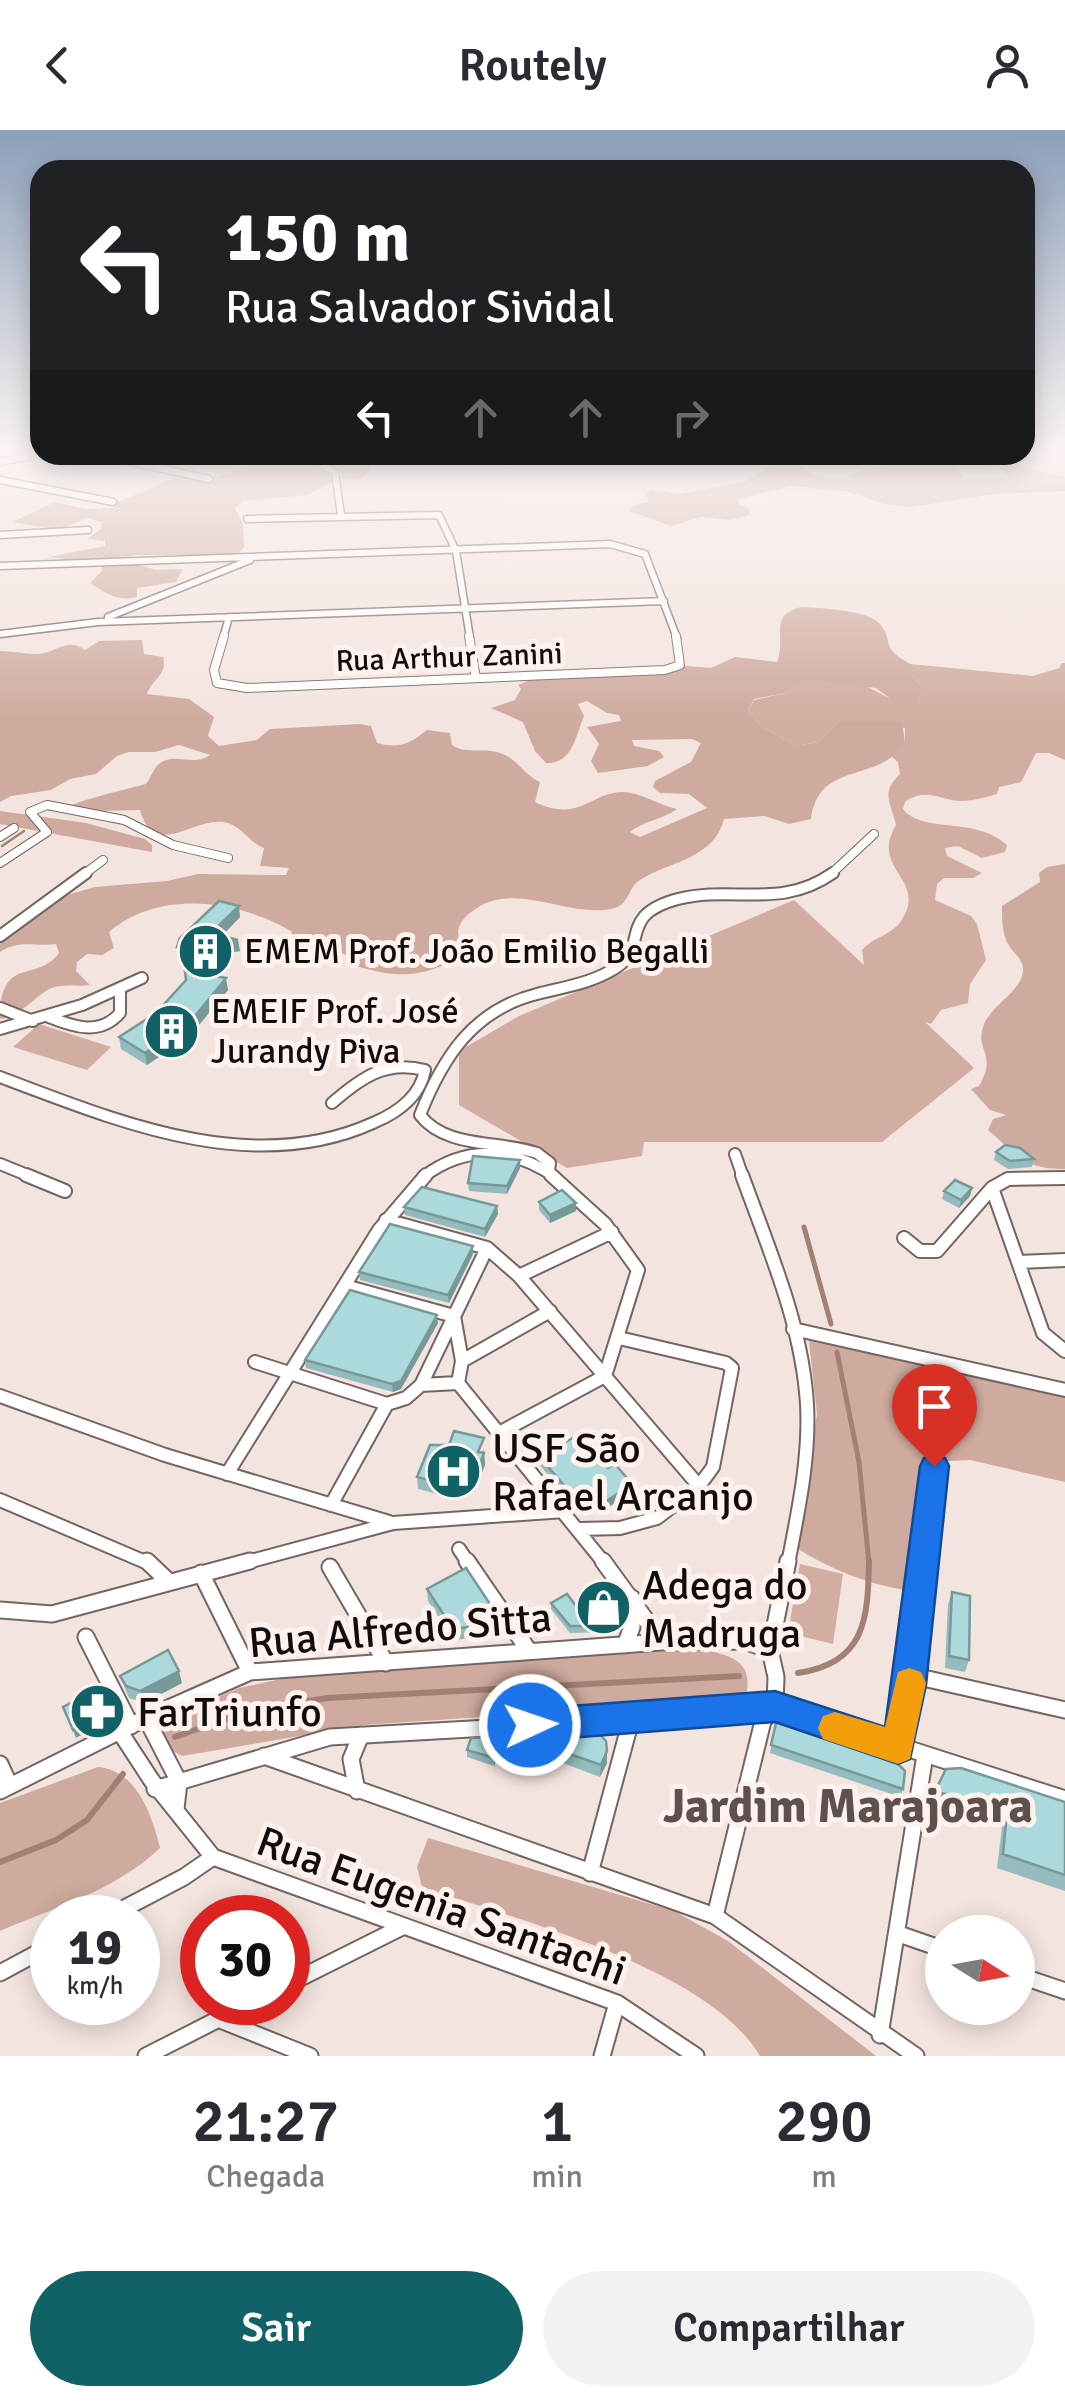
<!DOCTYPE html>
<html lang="pt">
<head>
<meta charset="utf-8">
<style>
  body { margin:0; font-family:Signika,sans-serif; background:#f2f2f3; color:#2b2b33; height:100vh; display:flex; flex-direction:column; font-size:38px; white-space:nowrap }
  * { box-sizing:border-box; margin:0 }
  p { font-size:32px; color:#7c7c81 }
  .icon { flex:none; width:55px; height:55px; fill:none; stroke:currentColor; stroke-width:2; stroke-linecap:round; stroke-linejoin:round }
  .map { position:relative; height:1926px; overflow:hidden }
  .sheet { display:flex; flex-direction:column; background:#fff; flex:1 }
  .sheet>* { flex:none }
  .hud { position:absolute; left:30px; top:30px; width:1005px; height:305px; border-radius:30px; box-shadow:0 5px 25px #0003; background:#202124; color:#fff; overflow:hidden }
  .needle { width:65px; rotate:101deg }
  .controls { position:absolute; left:925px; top:1785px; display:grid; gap:20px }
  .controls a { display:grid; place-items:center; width:110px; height:110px; border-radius:50%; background:#fff; box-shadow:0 5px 25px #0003; font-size:50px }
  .speed { position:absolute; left:30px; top:1765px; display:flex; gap:20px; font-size:50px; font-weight:700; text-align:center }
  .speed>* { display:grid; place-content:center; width:130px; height:130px; border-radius:50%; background:#fff; box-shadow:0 5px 25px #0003; line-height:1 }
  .speed small { font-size:25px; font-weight:400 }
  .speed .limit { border:15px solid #d22; background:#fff; color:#111 }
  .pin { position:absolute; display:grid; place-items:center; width:85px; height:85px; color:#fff; margin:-102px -42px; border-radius:50% 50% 50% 0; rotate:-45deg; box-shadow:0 0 10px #0007 }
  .pin .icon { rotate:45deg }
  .me { position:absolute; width:110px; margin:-55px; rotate:87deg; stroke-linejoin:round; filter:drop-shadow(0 0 8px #0008) }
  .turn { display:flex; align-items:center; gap:35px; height:210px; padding:0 30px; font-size:45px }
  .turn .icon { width:130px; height:130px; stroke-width:2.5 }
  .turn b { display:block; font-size:70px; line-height:85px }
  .lanes { display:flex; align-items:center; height:95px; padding:0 30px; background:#0003; justify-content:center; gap:50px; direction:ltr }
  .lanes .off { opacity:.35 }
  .eta { display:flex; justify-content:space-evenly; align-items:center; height:170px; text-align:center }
  .eta b { font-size:60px; font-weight:600; line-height:70px }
  .primary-button { display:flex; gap:20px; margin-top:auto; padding:20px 30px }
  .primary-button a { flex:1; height:115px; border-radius:60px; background:#116266; color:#fff; font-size:40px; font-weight:600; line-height:115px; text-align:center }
  .primary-button a+a { background:#f2f2f3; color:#2b2b33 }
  header { display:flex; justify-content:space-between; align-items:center; height:130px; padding:0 30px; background:#fff; font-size:45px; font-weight:600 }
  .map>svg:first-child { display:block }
</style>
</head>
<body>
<header><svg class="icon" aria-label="back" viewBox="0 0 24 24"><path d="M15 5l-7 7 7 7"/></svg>Routely<svg class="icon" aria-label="person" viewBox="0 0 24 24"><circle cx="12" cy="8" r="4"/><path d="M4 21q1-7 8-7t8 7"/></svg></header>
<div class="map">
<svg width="1065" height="1926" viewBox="0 0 1065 1926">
  <rect width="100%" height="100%" fill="#f4e4df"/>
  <!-- green -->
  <path fill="#d2ada1" d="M1062,533H1065V630L1049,623H1036L1021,652L999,657L997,664C988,667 974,670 964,671C941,672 928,656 905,672L903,679C922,704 976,686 1007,715L1005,722L982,728L958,716L945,718L947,726L982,743L973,748H944L937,754L935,770L971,786L977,794L986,830L970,854L968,873L941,880L931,894L925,892L974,938L882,1012H644L642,1026L567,1038L459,975V921L519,886L794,770L864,835L862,820C873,807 892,805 901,791C929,749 869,740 896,695C891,672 880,663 900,644L898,632L892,627L905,612V598L839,592L818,612L796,616L762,597L748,580L754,570L785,563L802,551H815L864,555L889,568L919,570L924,560L912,545L910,534L1033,546L1059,538Z
    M39,894L111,917L87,940L13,917Z
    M800,1434L843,1444L833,1514L788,1503Z"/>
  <!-- forest -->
  <path fill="#cfaa9e" d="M280,325H374L367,344L360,350L343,349L337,333L322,327L319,330L333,351L308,365L242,371L235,378L243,395L244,417L237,425H135L119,429L156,440L183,439L176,452L137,458V467C117,472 106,463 90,453L102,441L101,433L49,427L105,416V411L87,409L101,399L102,392L87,388L59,400L13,392L55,372L86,379L114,378L113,374L177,347L210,349Z
    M930,325H966L954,329L964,349L1010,348L993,331C1018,329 1040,344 1065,347V361L995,364L910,377L885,374L845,361L792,356L741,368L738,373L750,379V385L731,390L701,387L671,396L629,381L634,375L649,372L646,363L651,360L680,364L746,351L779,331L798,333L812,344L825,347H845L866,339L889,337L892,333L920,331Z
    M802,477C819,478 869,480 880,494C895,512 878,517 912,535V545L924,560L919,570L896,573L876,558L815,551H803L785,563L754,569L748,580L762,597L796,616L818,612L839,592H902L905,612C879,655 819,629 811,689L789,694L765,686L724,689C714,729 670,731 640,750C628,757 630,773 615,778C572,790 518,751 477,778C445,799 466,807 456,830C416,848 398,848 356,836C347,815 318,822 298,817L291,801C237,770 160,759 109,802L114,818L102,825L87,824L77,832L76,841L90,855C77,857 61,853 49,859C32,869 22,885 0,889C0,824 36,854 59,823L56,814C34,817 20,809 0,822V800L53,769L95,757L167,751L198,744L286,745L289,738L260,736L264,718C248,712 242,695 223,692C192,688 154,730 140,680L99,681L69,677C75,671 132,658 146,654C151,648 153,638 160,633C175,622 194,637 210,625L179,615L155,622H129L117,626L96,644L70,649L51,660L11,666L0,672V521C12,521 24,524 35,524C56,525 65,506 85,520L99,511L142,510L144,524L163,527C168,545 152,549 147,564L189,569L214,587L208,606L219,616L257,610L270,599L359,594L371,596L377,613C400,619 409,614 427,600L450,603L452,615C467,625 484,617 500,623C517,628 524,645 540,652L535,672C579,693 590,663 622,662C640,662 658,675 677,679C662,690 645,690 630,702L640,707L707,678L689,664L660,663L653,657L655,651L691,632L701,613L692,609L632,610L634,616L659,621L664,627L648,636L598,643L591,631L599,614L587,597L621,591L619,585L607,583L587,571L578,574L584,586C575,607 573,634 546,633L535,621L523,592L491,578L515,570L521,559L518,555L532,549L687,536L711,538L735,527L777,532C787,508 767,484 802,477Z
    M0,681L86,693L145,709L152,715V722L0,694Z
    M1065,734V1039C1024,1039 1017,1025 988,1000L993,989L1006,985L990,980L971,959L979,956C998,923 975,922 983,897C990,875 1021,863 1023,841C1024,828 1013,824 1008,814C1002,804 1002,788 1002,776L1040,752L1039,743L1047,737Z
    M809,1211L1065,1266V1352L970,1330L927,1332L917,1355L905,1460C866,1454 828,1438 795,1417L817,1284Z
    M704,1519C735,1527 755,1533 745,1569L364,1595L182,1626L165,1617L157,1594L239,1558L300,1545Z
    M98,1637C136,1640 152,1684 160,1718C116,1760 56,1777 0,1801V1673Z
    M428,1708L674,1781L728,1811L876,1926H760C708,1838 517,1790 422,1757L417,1737Z"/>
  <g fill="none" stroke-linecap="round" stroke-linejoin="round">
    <!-- stream-far2 -->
    <path stroke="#a38074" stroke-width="2.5" d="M2,716L24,701"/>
    <!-- stream-far1 -->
    <path stroke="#a38074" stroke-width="5" d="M804,1097L831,1194
      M837,1222L859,1332L869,1434"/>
    <!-- stream -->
    <path stroke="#a38074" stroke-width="6" d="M798,1543C865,1533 868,1490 869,1431
      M175,1607L248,1581L327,1568L739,1546
      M0,1732L56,1710L87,1690L123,1644"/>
    <defs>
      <path id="street-far4" d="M99,325L209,349
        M305,325L335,342L341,385
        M0,332L40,324
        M0,350L113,372
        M247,389L439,385L456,421L470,508
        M0,405L88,400
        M0,436L610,414L645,424L677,508
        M108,487L250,430
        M0,504L98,492L664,471
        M223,508L229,487"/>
      <path id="street-far3" d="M224,506L214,540L217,553L247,558L665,540L680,535L676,506
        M469,506L476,548
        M0,707L14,698
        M0,733L47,702L30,682L47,675L124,690L173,715L228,728
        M83,745L103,730
        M830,745L874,704"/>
      <path id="street-far2" d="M0,806L86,743
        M0,878L33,891
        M49,887C74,897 100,906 120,883V858
        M0,899L82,875L142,848
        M0,947C117,991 251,1048 373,993C397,983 420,967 425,940C385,930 361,948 332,973
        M735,1024L743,1047
        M0,1034L32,1047
        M549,1042L550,1033L537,1023C499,1010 446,1019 420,985C443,927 473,880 537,864C564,857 593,853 617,837C649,816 617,785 678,769C734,755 780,780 833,743
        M423,1047C465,1015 512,1017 555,1047"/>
      <path id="street-far1" d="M26,1045L65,1061
        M551,1045L605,1094L638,1140L605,1246
        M742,1045C769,1120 802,1194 807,1274C810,1327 798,1382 788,1434
        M992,1058L1043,1203L1065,1221
        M386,1090L487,1118L519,1146L699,1356
        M904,1108L920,1121H937L992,1058L1008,1049L1065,1048
        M1019,1132L1065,1130
        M519,1146L612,1102
        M345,1156L454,1186L462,1231L458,1253
        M793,1199L1065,1260
        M462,1231L550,1181
        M255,1232L387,1274L406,1268L421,1255L487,1118
        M421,1255L458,1253L605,1434
        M0,1266L165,1325L389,1392
        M499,1303L605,1246
        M227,1344L379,1100L426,1045
        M0,1370L150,1434
        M331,1375L387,1274
        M580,1399L620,1398L657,1388L699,1356L713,1337L732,1238L726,1233L619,1208
        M459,1419L469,1434
        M240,1434L393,1393L565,1381
        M923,1434L934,1336"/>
      <path id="street" d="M147,1431L168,1451
        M467,1431L529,1521
        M603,1431L662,1512
        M330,1437L386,1533
        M201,1443L250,1542
        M0,1480L52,1484L250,1431
        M86,1507L131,1596
        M625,1515L632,1497V1468
        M910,1545L1065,1580
        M775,1576L776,1547L770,1520L788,1431
        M146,1588L179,1652L176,1679
        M120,1602L152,1651L213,1727L617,1873L696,1926
        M898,1618L923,1431
        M264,1626L715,1786L916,1926
        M0,1634L10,1656
        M155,1659L330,1607L631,1590L775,1576L1065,1669
        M0,1661L146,1588L250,1542L662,1512L745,1511L770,1520
        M357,1661L351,1629L361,1605
        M590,1743L631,1590
        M715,1786L763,1591L775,1576
        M106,1788L184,1747L213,1727
        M899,1804L942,1819
        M0,1843L52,1815
        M1018,1845L1065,1861
        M288,1854L402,1797
        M218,1889L310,1926
        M880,1905L925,1625
        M146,1926L252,1872
        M602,1926L617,1873"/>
    </defs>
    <!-- street-far4 casing -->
    <use href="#street-far4" stroke="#736561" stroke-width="9"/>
    <!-- street-far3 casing -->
    <use href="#street-far3" stroke="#736561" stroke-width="10"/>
    <!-- street-far2 casing -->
    <use href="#street-far2" stroke="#736561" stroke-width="14"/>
    <!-- street-far1 casing -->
    <use href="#street-far1" stroke="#736561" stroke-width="16"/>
    <!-- street casing -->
    <use href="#street" stroke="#736561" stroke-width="19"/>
    <!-- street-far4 -->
    <use href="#street-far4" stroke="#fff" stroke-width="6"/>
    <!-- street-far3 -->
    <use href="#street-far3" stroke="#fff" stroke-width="8"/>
    <!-- street-far2 -->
    <use href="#street-far2" stroke="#fff" stroke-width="10"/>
    <!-- street-far1 -->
    <use href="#street-far1" stroke="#fff" stroke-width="12"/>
    <!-- street -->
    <use href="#street" stroke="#fff" stroke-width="15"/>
  </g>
  <!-- wall -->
  <path fill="#94bbbd" d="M240,787L222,806L240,821L210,826L214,846L228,860L189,907L147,935L121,919L119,907L156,883L186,850L184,828L179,829L177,817Z
    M996,1022L1034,1029L1032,1037L1008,1039L994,1030Z
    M520,1030V1038L507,1064L469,1061L468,1053Z
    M972,1058L970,1066L959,1078L942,1069L944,1061Z
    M539,1072L576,1073V1081L550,1093L539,1080Z
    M497,1076L498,1084L485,1107L405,1085L404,1077Z
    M473,1124L449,1173L360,1150L359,1142Z
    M438,1193L401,1259L393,1262L306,1238L305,1230Z
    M484,1320L485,1335L474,1362L446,1355L442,1365L418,1359L417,1347Z
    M539,1326H598L632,1362L604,1380L567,1368L539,1334Z
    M427,1459L498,1498L491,1506L454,1510L428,1471Z
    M952,1462L969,1530L965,1542L945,1538L948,1474Z
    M621,1468L617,1502L570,1503L551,1479V1473L579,1480Z
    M120,1546L182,1553L144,1573L129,1568Z
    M776,1593L903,1659L900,1667L770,1623Z
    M502,1614L494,1636L467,1627V1620Z
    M552,1618L607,1633L600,1647L552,1629Z
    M935,1661L1065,1672V1761L997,1738L1002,1697L930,1675Z"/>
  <!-- shaded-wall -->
  <path fill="#78999a" d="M239,776L240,787L214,814L238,810L240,821L209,826L207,815L211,803Z
    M177,817H182L184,828L179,829Z
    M226,848L228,860L189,907L147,935L145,923Z
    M520,1030V1038L507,1064V1056Z
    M972,1058L970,1066L959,1078L961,1070Z
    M576,1073V1081L550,1093V1085Z
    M497,1076L498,1084L485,1107V1099Z
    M473,1116V1124L449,1173L448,1165Z
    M437,1185L438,1193L401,1259L393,1262L392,1254Z
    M484,1323L485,1335L474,1362V1350Z
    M445,1343L446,1355L442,1365L441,1353Z
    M632,1354V1362L604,1380L605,1372Z
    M498,1486V1498L491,1506L490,1494Z
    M179,1541L182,1553L144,1573L140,1561Z
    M106,1577L109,1585L105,1592L76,1608L73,1600Z
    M501,1607L502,1614L494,1636V1628Z
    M607,1621V1633L600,1647L601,1635Z"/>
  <!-- building -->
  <path fill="#acdadc" stroke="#78999a" stroke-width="2.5" d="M219,771L239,776L211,803L238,810L207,815L214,846L226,848L187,896L145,923L119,907L156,883L186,850L182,817H177L180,808Z
    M1005,1015L1020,1018L1034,1029L1010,1031L996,1022Z
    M473,1026L520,1030L507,1056L468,1053Z
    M955,1050L972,1058L961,1070L944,1061Z
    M422,1057L497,1076L485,1099L404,1077Z
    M562,1060L576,1073L550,1085L539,1072Z
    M390,1094L473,1116L448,1165L359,1142Z
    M350,1160L437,1185L401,1251L392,1254L305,1230Z
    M454,1301L484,1308L478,1322L484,1323L474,1350L445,1343L441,1353L417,1347L430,1315H449Z
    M584,1302L599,1318L593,1321L608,1338L615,1334L632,1354L605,1372L568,1360L539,1326Z
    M466,1438L498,1486L490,1494L453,1499L427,1459Z
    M614,1459L621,1468L617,1496H570L551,1473L567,1464L579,1480Z
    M952,1462L970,1466L969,1530L949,1526Z
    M168,1520L179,1541L140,1561L126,1556L120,1546Z
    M100,1557L106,1577L103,1584L73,1600L63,1577Z
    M795,1592L890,1626L905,1641L903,1659L771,1615L776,1593Z
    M594,1598L606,1611L607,1621L601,1635L552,1618L557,1600Z
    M501,1607L494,1628L467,1620L471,1608Z
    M961,1638L1065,1672V1745L1003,1724L1007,1683L935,1661L946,1639Z"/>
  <!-- sky -->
  <linearGradient id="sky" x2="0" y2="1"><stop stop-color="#8c9fba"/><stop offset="0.54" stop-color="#faf3f1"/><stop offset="1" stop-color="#faf3f1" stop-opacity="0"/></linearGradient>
  <rect width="1065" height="591" fill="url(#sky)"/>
  <!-- route -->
  <path fill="#1a73e8" stroke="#114b97" stroke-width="2.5" d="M934,1324L945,1328L949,1336L926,1555L910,1629L898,1634L775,1592L530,1611L518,1607L513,1595L518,1584L530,1579L775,1561L885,1597L920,1336L924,1328Z"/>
  <!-- slow -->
  <path fill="#f59e0b" d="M909,1538L921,1542L926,1553L910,1629L898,1634L823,1609L818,1598L823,1586L835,1582L885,1597L898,1542Z"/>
  <!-- icons -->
  <defs>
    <symbol id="building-disc" viewBox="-11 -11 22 22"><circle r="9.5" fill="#116266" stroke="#fff2ee"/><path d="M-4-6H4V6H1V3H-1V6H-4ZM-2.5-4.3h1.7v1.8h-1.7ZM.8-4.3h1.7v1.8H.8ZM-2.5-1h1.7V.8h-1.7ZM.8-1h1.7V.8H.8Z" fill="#fff"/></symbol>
    <symbol id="hospital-disc" viewBox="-11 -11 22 22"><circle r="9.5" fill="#116266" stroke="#fff2ee"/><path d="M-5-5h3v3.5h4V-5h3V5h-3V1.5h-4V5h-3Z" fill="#fff"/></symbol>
    <symbol id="shop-disc" viewBox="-11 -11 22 22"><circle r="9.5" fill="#116266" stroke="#fff2ee"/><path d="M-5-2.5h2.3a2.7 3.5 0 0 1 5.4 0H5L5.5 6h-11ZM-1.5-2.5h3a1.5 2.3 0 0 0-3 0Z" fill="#fff"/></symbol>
    <symbol id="pharmacy-disc" viewBox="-11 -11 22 22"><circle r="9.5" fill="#116266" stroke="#fff2ee"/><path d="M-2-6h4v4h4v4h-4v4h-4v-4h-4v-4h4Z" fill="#fff"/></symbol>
  </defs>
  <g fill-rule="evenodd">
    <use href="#building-disc" x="174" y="790" width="63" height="63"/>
    <use href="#building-disc" x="140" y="870" width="63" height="63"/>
    <use href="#hospital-disc" x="422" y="1310" width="63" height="63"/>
    <use href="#shop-disc" x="572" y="1446" width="63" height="63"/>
    <use href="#pharmacy-disc" x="66" y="1550" width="63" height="63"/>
  </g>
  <g text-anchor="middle" stroke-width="10" stroke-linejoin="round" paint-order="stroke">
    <!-- far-street labels -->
    <g font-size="30" fill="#120d0b" stroke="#fff2ee">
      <text transform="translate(449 527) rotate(-2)" y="10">Rua Arthur Zanini</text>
    </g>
    <!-- poi labels -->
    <g font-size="35" fill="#120d0b" stroke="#fff2ee" text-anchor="start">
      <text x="244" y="833">EMEM Prof. João Emilio Begalli</text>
      <text x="211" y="893">EMEIF Prof. José<tspan x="211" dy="40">Jurandy Piva</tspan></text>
    </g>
    <!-- near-poi labels -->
    <g font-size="42" fill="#120d0b" stroke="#fff2ee" text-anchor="start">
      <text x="492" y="1332">USF São<tspan x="492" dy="48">Rafael Arcanjo</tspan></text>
      <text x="642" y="1469">Adega do<tspan x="642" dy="48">Madruga</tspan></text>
      <text x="137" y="1596">FarTriunfo</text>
    </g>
    <!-- near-street labels -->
    <g font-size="42" fill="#120d0b" stroke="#fff2ee">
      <text transform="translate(400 1499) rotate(-5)" y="15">Rua Alfredo Sitta</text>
      <text transform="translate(442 1775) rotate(20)" y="15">Rua Eugenia Santachi</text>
    </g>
    <!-- near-quarter labels -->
    <g font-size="48" font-weight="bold" fill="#5e514d" stroke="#fff2ee">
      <text x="848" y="1692">Jardim Marajoara</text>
    </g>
  </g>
</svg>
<div class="controls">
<a><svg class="needle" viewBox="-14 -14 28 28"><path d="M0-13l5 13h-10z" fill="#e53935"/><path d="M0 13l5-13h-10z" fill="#7c7c81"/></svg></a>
</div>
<div class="speed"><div>19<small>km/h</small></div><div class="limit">30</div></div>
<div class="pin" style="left:934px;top:1336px;background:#d93025"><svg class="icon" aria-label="arrive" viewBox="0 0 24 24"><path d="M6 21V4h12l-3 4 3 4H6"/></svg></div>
<svg class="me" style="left:530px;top:1595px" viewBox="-20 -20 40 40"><circle r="17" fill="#1a73e8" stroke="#fff" stroke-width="3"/><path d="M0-11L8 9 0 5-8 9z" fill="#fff"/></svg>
<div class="hud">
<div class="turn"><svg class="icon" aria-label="left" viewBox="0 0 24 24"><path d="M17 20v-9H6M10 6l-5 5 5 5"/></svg><div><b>150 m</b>Rua Salvador Sividal</div></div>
<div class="lanes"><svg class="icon" aria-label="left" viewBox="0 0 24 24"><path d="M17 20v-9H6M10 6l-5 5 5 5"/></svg><svg class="icon off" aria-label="ahead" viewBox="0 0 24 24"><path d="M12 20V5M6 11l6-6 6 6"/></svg><svg class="icon off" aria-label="ahead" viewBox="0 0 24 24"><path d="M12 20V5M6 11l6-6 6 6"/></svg><svg class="icon off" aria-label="right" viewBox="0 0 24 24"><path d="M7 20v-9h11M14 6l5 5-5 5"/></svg></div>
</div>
</div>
<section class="sheet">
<div class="eta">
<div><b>21:27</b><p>Chegada</p></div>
<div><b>1</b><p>min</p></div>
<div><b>290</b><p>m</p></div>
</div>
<div class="primary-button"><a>Sair</a><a>Compartilhar</a></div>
</section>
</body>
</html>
